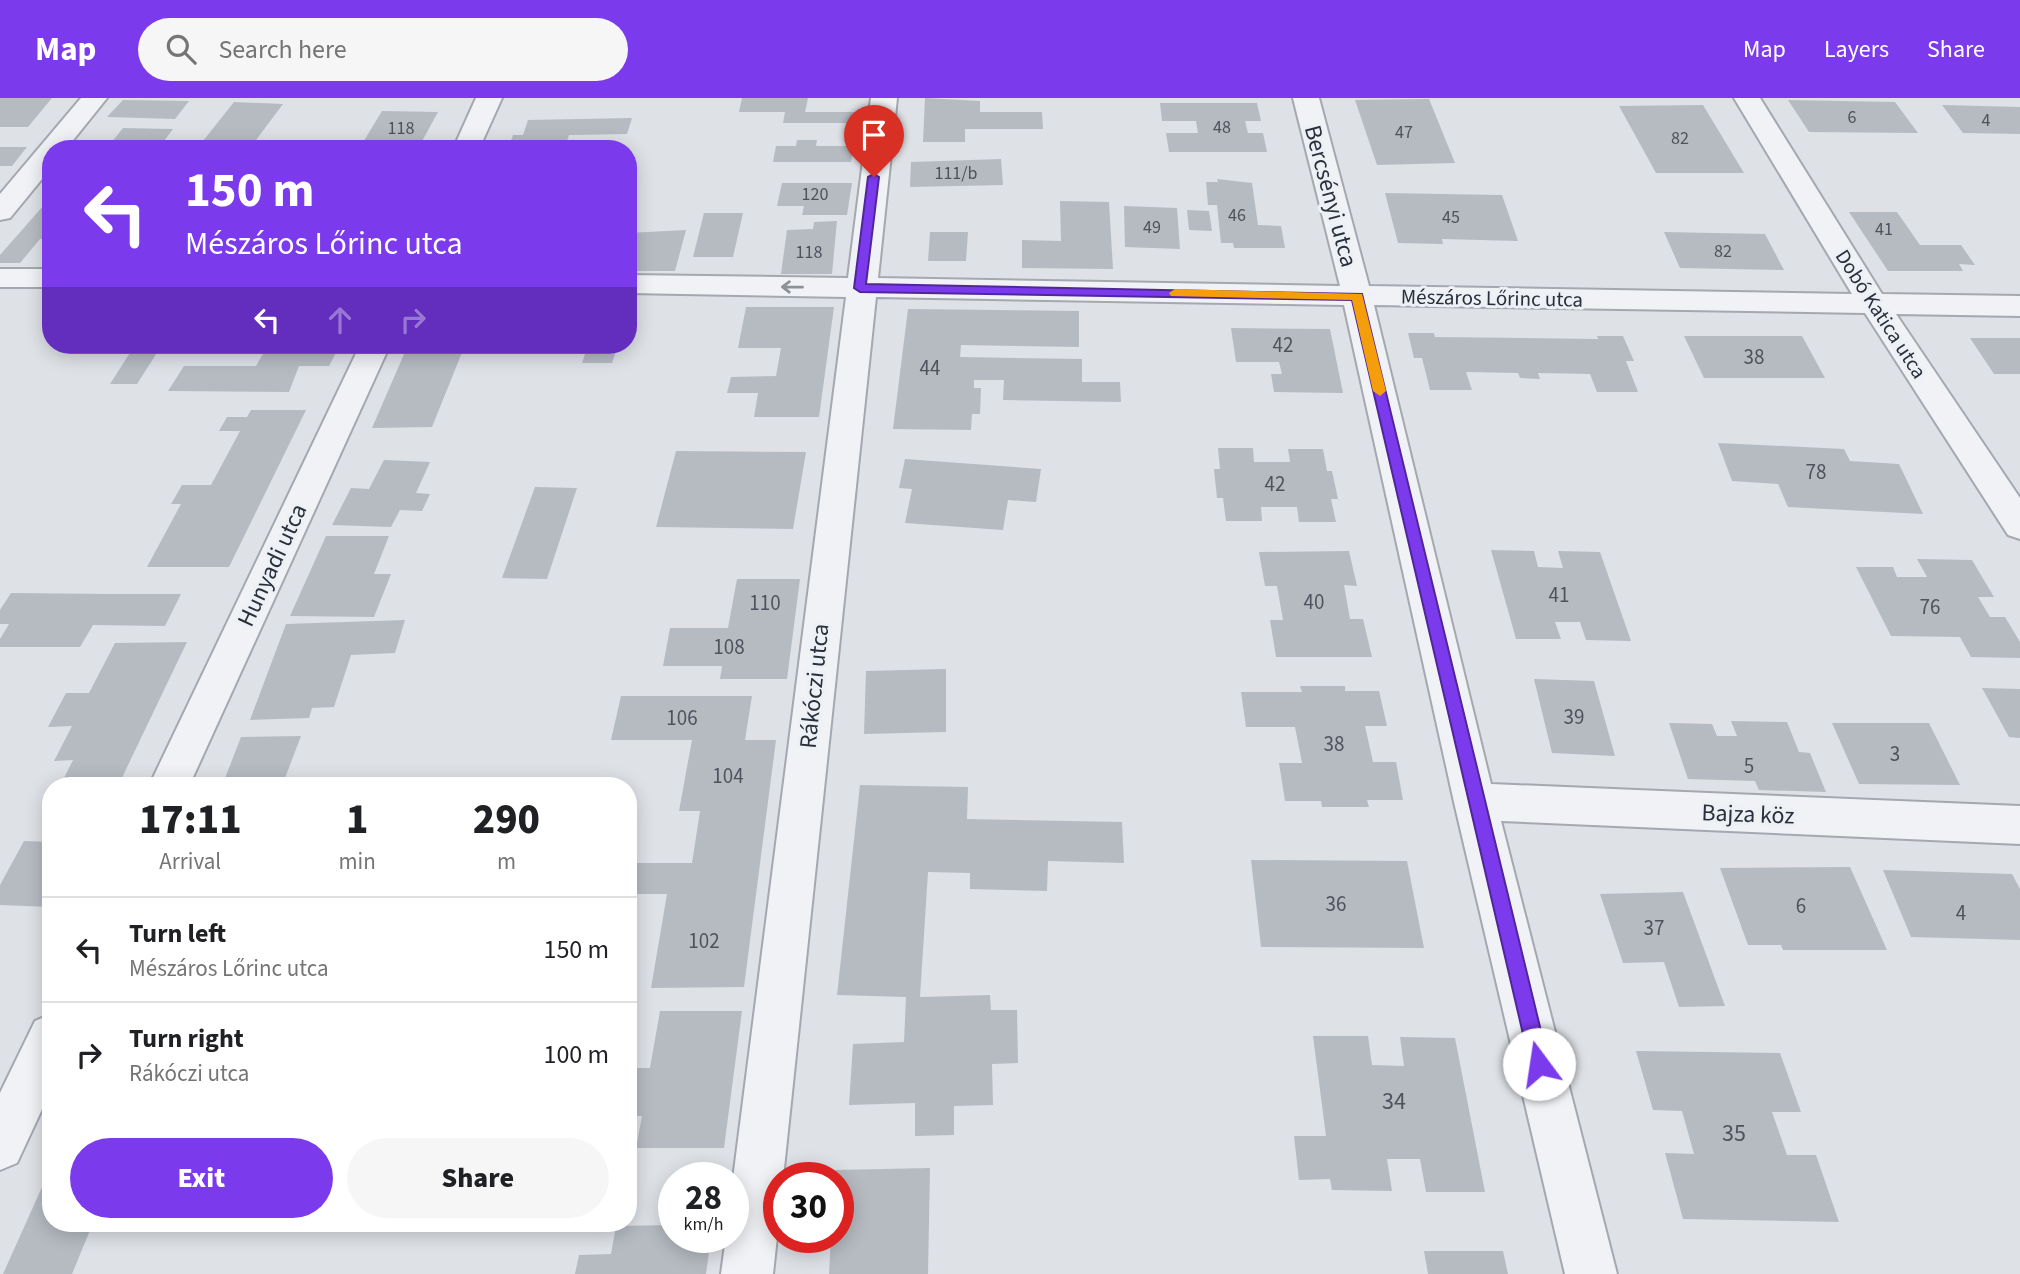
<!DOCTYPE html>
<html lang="en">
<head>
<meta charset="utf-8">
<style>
  body { margin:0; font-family:"Source Sans 3",sans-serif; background:#f6f6f6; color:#202124; height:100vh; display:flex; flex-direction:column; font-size:26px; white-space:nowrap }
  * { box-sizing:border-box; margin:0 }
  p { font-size:23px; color:#757577 }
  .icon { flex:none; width:38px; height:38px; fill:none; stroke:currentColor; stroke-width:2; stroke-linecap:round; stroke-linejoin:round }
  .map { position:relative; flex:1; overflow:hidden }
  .drawer { position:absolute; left:42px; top:679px; width:595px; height:455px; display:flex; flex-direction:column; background:#fff; border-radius:28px; box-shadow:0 4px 18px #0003 }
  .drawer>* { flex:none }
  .top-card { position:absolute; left:42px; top:42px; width:595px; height:214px; border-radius:28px; box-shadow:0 4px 18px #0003; background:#7c3aed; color:#fff; overflow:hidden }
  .speed { position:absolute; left:658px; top:1064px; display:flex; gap:14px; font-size:35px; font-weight:700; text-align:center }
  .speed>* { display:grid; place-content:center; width:91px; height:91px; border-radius:50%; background:#fff; box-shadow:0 4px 18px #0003; line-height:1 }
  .speed small { font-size:18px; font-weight:400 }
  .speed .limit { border:10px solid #d22; background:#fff; color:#111 }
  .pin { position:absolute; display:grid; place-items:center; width:60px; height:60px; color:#fff; margin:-72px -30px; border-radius:50% 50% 50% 0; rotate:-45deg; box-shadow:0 0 7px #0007 }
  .pin .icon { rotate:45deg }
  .me { position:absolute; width:77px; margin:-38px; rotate:346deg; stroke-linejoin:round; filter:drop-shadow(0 0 5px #0008) }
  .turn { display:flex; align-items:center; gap:24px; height:147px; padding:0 28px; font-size:32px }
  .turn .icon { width:91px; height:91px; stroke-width:2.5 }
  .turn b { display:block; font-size:49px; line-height:60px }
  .lanes { display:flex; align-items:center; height:66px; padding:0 28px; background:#0003; justify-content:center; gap:35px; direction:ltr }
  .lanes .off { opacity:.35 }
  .eta { display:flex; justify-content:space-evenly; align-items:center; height:119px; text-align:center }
  .eta b { font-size:42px; font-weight:800; line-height:49px }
  .button { display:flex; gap:14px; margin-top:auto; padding:14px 28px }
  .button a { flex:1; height:80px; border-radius:42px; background:#7c3aed; color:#fff; font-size:28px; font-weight:800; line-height:80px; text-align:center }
  .button a+a { background:#f6f6f6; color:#202124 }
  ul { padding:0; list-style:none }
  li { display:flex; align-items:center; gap:21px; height:105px; padding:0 28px; border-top:2px solid #e0e0e0 }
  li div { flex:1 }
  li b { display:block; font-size:26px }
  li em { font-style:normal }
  header { display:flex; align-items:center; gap:42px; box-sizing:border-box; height:98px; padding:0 35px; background:#7c3aed; color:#fff }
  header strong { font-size:33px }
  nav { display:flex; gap:38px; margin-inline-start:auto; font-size:24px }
  .search { width:490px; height:63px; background:#f6f6f6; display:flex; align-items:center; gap:18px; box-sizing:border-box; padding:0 24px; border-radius:38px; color:#757577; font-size:26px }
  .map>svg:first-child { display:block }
</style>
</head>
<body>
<header>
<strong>Map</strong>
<div class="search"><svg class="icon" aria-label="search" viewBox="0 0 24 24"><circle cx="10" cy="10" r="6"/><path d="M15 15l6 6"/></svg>Search here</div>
<nav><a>Map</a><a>Layers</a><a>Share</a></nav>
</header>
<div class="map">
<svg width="2020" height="1176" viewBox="0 0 2020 1176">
  <rect width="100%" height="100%" fill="#dee1e6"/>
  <!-- building -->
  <path fill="#b6bbc2" d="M0,0H52L28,29H0Z
    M742,0H808L805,14H859L858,25H783L785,14H739Z
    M925,0L980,3V14H1042L1043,31H965V44H923Z
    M1429,1L1455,65L1377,67L1355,2Z
    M123,2L189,3L175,21L107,19Z
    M1788,2L1895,4L1918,35L1809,34Z
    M234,4L283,6L250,50L199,48Z
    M1160,5H1257L1261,23H1245L1248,35H1263L1267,54H1169L1166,35H1198L1196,23H1162Z
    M1703,7L1744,75H1656L1619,8Z
    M1942,7L2020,9V36L1963,35Z
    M382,13L438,14L420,47L362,46Z
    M632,20L627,36L569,37L565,48L508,51L513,37H523L528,22Z
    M123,30L173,31L158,51L107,50Z
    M797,42H817L816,48H854L851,64H773L776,48H796Z
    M0,49H27L12,68H0Z
    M1001,61L1003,87L910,89L911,64Z
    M1217,81L1252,85L1258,127L1281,128L1285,150H1234L1233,145H1221L1217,107H1208L1206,84H1218Z
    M782,85H852L847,117H802L804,108H777Z
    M1385,95L1502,97L1518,143L1442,141L1443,146L1398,145Z
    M51,99V142L40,141L20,165H0V157Z
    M1060,103L1109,104L1113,171L1022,170V142L1061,143Z
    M1124,108L1177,110L1180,151L1125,149Z
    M1187,112L1209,113L1212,133L1189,132Z
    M1849,114H1897L1920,147H1961L1975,167L1959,166L1963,173H1888Z
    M704,115H743L733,159H693Z
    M837,123L832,176H781L787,132L813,131L814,124Z
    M686,132L675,173H628V135Z
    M930,134H968L966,163H928Z
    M1664,134L1765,136L1784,172L1680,170Z
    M746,209H834L819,319H754L758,295H727L731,279L776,278L781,250H738Z
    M908,211L1079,213V249L961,247L960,259L1082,261V284H1120L1121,304L1003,302L1004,282H974V290H981L980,316H972L971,332L893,331Z
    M1231,230L1330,231L1343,295L1274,294L1271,276H1282L1279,264H1236Z
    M1408,235H1434L1435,239L1598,241L1597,238H1623L1634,263H1626L1638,294H1597L1590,276L1538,275L1540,281L1520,280L1518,275L1466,274L1472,292H1430L1422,260H1414Z
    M1684,238H1802L1825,280H1704Z
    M1970,240H2020V276H1994Z
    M135,247H162L137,286H110Z
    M268,247H340L329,268H299L289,294L168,293L184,268H256Z
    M408,247H465L432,329L372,330Z
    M588,247H618L612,265H582Z
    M251,312H306L229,469H147L181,406H171L182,387H211L240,333H219L227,319H247Z
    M1718,345L1844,351L1850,363L1899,366L1923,416L1788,409L1778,386L1732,383Z
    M1218,350H1253L1254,364H1290L1288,351H1323L1327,373H1332L1338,401H1331L1336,424H1299L1297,409H1261L1262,423H1226L1223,400H1217L1214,371H1220Z
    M676,353L806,354L793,431L656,429Z
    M905,361L1041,371L1036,404L1008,402L1003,432L905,425L912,391L899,390Z
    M384,362L430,364L416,395L430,396L422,413L400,412L391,429L332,427L351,390L369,391Z
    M535,389L577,390L547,481L502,480Z
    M326,438H389L374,476H391L374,519L290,518Z
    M1491,452L1534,453L1538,469L1563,470L1558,453L1600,454L1631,543L1586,542L1580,524H1555L1561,541H1516Z
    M1349,453L1357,488L1344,487L1350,521H1363L1372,559H1276L1270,522H1283L1277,488H1265L1259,454Z
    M1917,461L1972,462L1994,499H1978L1990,519H2005L2020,544V560L1971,559L1960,539L1891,538L1856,469H1893L1897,479H1927Z
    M737,481H800L787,581H720L722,568H663L670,530H728Z
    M11,495L111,496H181L165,528L93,527L80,549H0V541L9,526H0V512Z
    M405,522L395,555L351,557L334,609L312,610L309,620L250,622L286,526Z
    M187,544L118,688H60L73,662L54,663L72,628L48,629L66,595H89L115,545Z
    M946,571V634L864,636L866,573Z
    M1534,581L1594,583L1615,658L1552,655Z
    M1300,588H1345V593H1379L1387,628H1365L1373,664H1396L1403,702H1367L1369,709H1322L1321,703H1285L1279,665H1302L1295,629H1246L1241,594H1302Z
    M1982,590L2020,591V640L2009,639Z
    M621,598H752L745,642H776L744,889L651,890L667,796H628V765H692L700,713H679L692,642H611Z
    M1731,623L1787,624L1799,654L1810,655L1826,694L1759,692L1755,683L1688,681L1669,625L1712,626L1717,638H1737Z
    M1832,625H1929L1960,687L1859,686Z
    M301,638L282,688H222L241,639Z
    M860,687L968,689L967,721L1122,724L1124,765L1048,763L1047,793L970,791V775L928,774L920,899L990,897L991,912H1017L1018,965L992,966L993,1007L954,1008V1037L915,1038V1005L849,1007L853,946L904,944L906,899L837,897Z
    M24,743L51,744V809L0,807V787Z
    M1251,762L1407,763L1424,850L1261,849Z
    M1850,769L1887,852H1783L1781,847H1748L1720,770Z
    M1883,772L2012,776L2020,791V842L1911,839Z
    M1683,794L1725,908L1679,909L1664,864L1623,865L1600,796Z
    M660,913H742L724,1050H636L642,1018H628V970H650Z
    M1313,938H1368L1372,967L1404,968L1400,939L1455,940L1485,1094H1426L1420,1061H1387L1392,1093L1332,1092L1330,1081L1299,1082L1294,1038H1326Z
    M1636,953L1780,955L1801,1014H1772L1787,1057H1816L1839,1124L1683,1121L1665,1055L1694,1056L1682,1013L1653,1012Z
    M51,1069V1125H93L72,1176H3Z
    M930,1070L928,1176H829L831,1139H838L835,1072Z
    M674,1127V1139H711L706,1176H575L579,1157L611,1156L616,1128Z
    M1424,1153H1503L1508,1176H1428Z"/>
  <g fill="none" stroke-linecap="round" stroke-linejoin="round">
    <defs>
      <path id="minor" d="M81,0H107L66,51H51V70L10,120L0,122V96Z
        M476,0H502L479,51H453Z
        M871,0H897L878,180L1340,188L1293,0H1319L1369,188L1852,196L1734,0H1760L1882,196L2020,198V218L1896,216L2020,400V441L2008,437L1865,215L1374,207L1491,686L2020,708V746L1501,723L1617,1176H1565L1454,704L1344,207L876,199L783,1080H779V1120L773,1176H721L726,1139H733V1081L846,199L628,195V177L848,180Z
        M0,171H51V189H0Z
        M360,247H390L189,688H149Z
        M51,916V992L17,1065L0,1072V995L35,923Z"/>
    </defs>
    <!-- minor casing -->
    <use href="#minor" stroke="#a4a8af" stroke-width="4"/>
    <!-- minor -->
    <use href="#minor" fill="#f0f2f5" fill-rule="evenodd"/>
  </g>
  <!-- one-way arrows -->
  <defs><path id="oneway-shaft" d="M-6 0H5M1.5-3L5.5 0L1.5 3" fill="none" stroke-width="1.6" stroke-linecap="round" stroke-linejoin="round" transform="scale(1.75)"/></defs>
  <use stroke="#8c9198" href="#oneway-shaft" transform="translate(792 189) rotate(-179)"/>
  <!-- route -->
  <path fill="#7c3aed" stroke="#51269a" stroke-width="2" d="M874,76L879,79L866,186L1362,196L1549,966L1546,973L1539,976L1533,973L1530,966L1352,202L860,194L854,190L868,79Z"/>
  <!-- slow -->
  <path fill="#f59e0b" d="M1175,191L1362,196L1386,293L1380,298L1373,293L1352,202L1171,198L1169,195Z"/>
  <g text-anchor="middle" stroke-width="6" stroke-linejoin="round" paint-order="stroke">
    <!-- far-number labels -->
    <g font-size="18" fill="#4c535d">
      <text x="1852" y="25">6</text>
      <text x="1986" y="28">4</text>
      <text x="1222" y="35">48</text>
      <text x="401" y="36">118</text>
      <text x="1404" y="40">47</text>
      <text x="1680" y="46">82</text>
      <text x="956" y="81">111/b</text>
      <text x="815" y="102">120</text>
      <text x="1237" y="123">46</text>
      <text x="1451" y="125">45</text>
      <text x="1152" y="135">49</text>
      <text x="1884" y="137">41</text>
      <text x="1723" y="159">82</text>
      <text x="809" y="160">118</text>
    </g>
    <!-- far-street labels -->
    <g font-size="21" fill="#29303b" stroke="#edf0f4">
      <text transform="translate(1492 200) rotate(1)" y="7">Mészáros Lőrinc utca</text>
      <text transform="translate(1881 216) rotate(57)" y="7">Dobó Katica utca</text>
    </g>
    <!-- number labels -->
    <g font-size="21" fill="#4c535d">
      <text x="1283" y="254">42</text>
      <text x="1754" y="266">38</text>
      <text x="930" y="277">44</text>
      <text x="1816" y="381">78</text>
      <text x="1275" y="393">42</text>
      <text x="1559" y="504">41</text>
      <text x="1314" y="511">40</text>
      <text x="765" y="512">110</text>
      <text x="1930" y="516">76</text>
      <text x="729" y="556">108</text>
      <text x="1574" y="626">39</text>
      <text x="682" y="627">106</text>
      <text x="1334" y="653">38</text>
      <text x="1895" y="663">3</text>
      <text x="1749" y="675">5</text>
      <text x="728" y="685">104</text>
      <text x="1336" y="813">36</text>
      <text x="1801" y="815">6</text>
      <text x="1961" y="822">4</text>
      <text x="1654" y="837">37</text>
      <text x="704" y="850">102</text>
    </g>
    <!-- street labels -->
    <g font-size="24" fill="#29303b" stroke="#edf0f4">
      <text transform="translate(1331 98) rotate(75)" y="8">Bercsényi utca</text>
      <text transform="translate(272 467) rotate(-65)" y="8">Hunyadi utca</text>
      <text transform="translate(814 588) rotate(-84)" y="8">Rákóczi utca</text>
      <text transform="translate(1748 716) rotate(2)" y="8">Bajza köz</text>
    </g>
    <!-- near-number labels -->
    <g font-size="24" fill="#4c535d">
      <text x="1394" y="1011">34</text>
      <text x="1734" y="1043">35</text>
    </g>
  </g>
</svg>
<div class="speed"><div>28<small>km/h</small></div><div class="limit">30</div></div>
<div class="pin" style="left:874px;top:79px;background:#d93025"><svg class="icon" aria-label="arrive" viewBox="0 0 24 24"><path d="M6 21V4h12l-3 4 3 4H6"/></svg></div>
<svg class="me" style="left:1539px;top:966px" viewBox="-20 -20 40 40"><circle r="19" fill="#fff"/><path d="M0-13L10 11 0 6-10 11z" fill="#7c3aed"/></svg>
<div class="top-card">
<div class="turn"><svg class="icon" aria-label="left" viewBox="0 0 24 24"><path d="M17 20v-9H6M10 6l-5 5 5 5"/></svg><div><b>150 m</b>Mészáros Lőrinc utca</div></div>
<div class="lanes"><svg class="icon" aria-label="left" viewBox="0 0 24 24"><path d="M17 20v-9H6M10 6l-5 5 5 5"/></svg><svg class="icon off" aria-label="ahead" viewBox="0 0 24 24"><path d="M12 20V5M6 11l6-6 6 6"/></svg><svg class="icon off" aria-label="right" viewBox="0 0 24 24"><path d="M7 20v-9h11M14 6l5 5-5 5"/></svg></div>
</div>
<section class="drawer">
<div class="eta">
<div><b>17:11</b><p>Arrival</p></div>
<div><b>1</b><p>min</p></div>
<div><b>290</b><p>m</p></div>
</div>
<ul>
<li><svg class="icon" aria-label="left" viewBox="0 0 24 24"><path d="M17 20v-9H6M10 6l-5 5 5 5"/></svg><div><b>Turn left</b><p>Mészáros Lőrinc utca</p></div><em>150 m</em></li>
<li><svg class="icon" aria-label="right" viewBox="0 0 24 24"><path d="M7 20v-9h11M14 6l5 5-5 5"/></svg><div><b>Turn right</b><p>Rákóczi utca</p></div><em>100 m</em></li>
</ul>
<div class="button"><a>Exit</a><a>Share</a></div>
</section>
</div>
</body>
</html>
